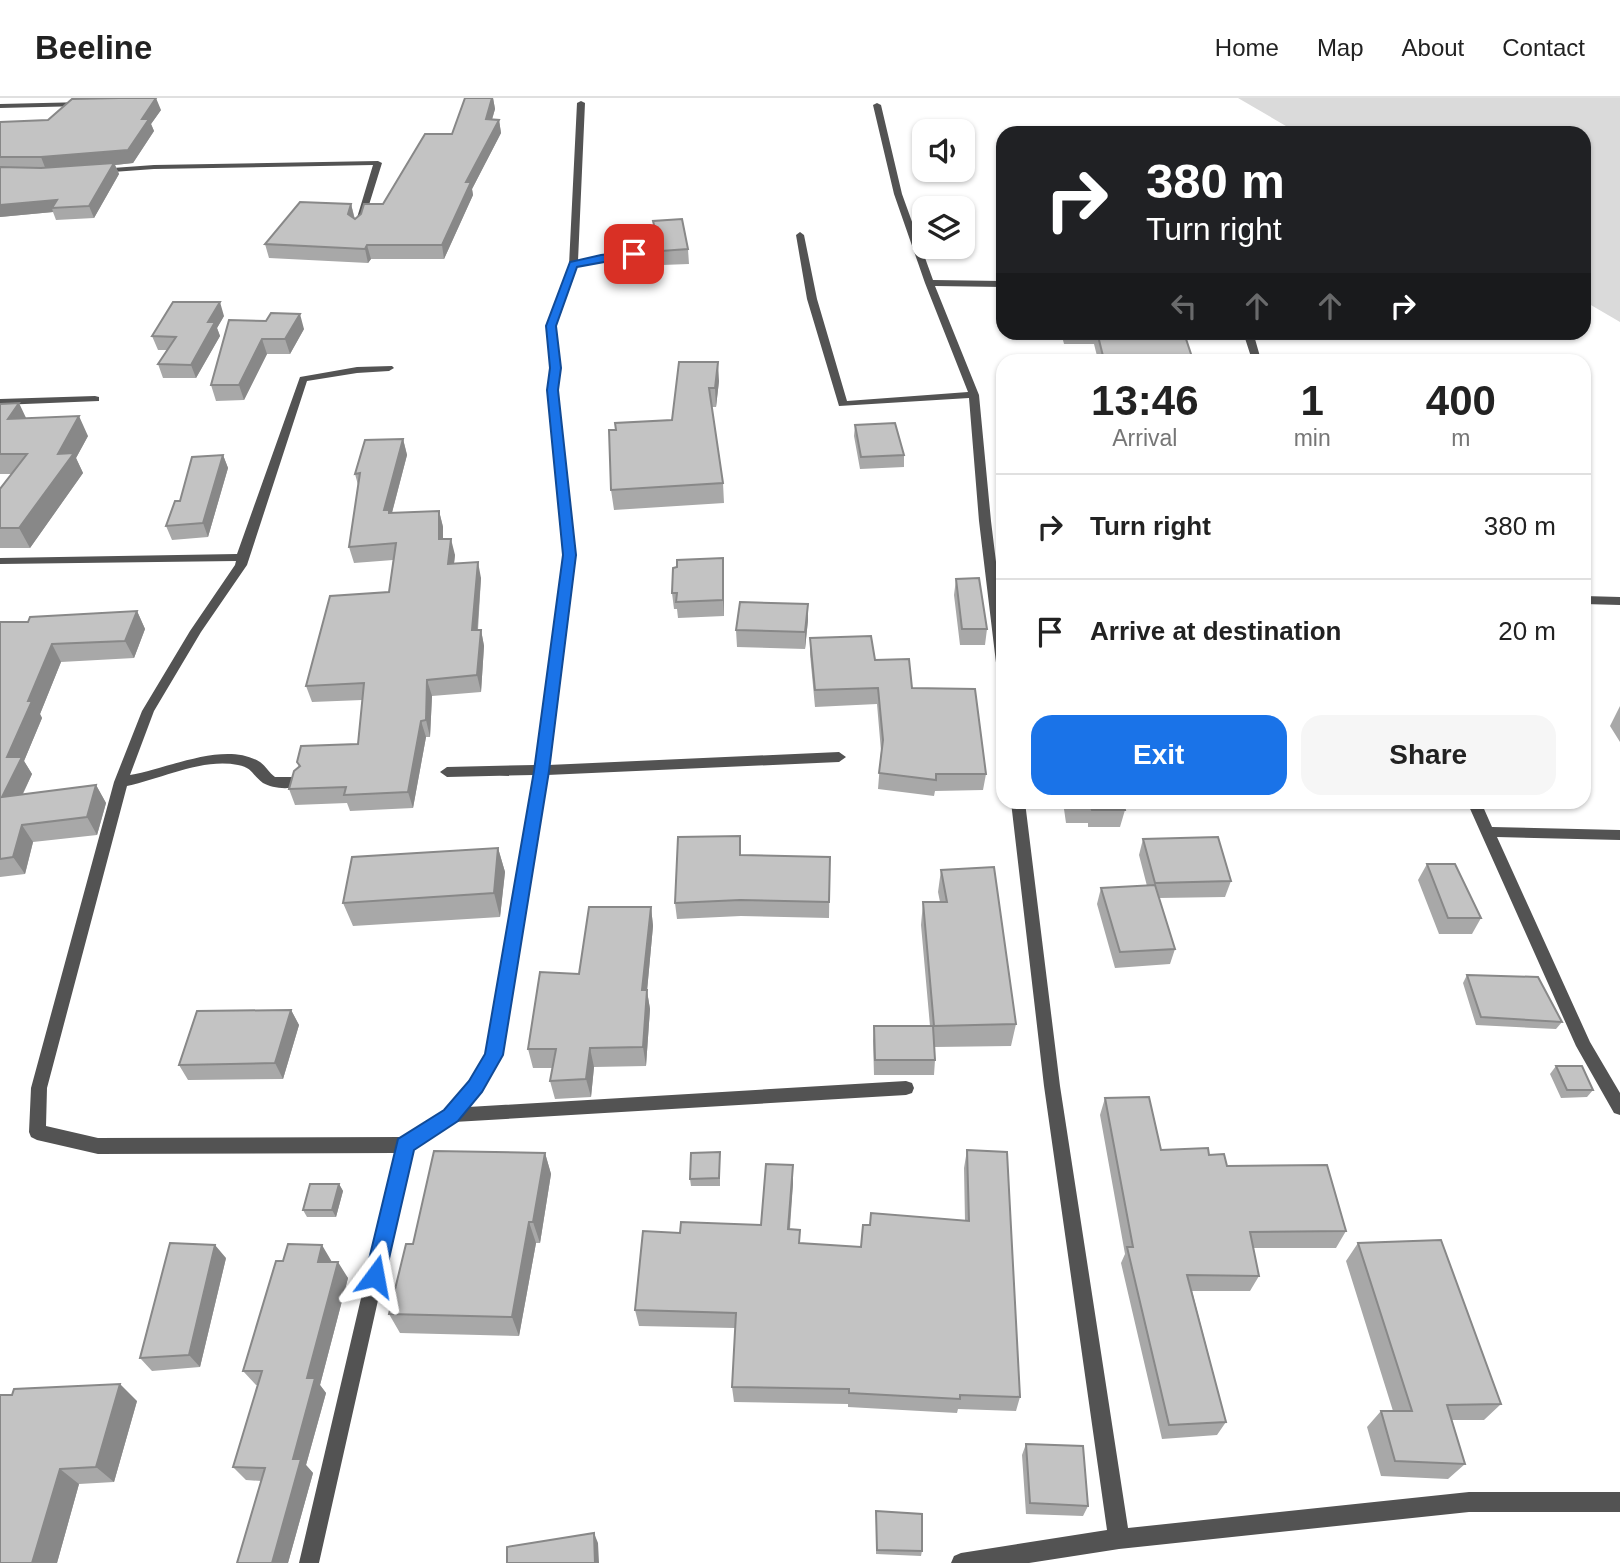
<!DOCTYPE html>
<html lang="en">
<head>
<meta charset="utf-8">
<style>
  body { margin:0; font-family:Helvetica,sans-serif; background:#f6f6f6; color:#222; height:100vh; display:flex; flex-direction:column; font-size:26px; white-space:nowrap }
  * { box-sizing:border-box; margin:0 }
  p { font-size:23px; color:#767676 }
  .icon { flex:none; width:38px; height:38px; fill:none; stroke:currentColor; stroke-width:2; stroke-linecap:round; stroke-linejoin:round }
  .map { position:relative; flex:1; overflow:hidden }
  .side { position:absolute; left:996px; top:256px; width:595px; height:455px; display:flex; flex-direction:column; background:#fff; border-radius:21px; box-shadow:0 2px 5px #0004 }
  .side>* { flex:none }
  .banner { position:absolute; left:996px; top:28px; width:595px; height:214px; border-radius:21px; box-shadow:0 2px 5px #0004; background:#202124; color:#fff; overflow:hidden }
  .tools { position:absolute; left:912px; top:21px; display:grid; gap:14px }
  .tools a { display:grid; place-items:center; width:63px; height:63px; border-radius:14px; background:#fff; box-shadow:0 2px 5px #0004; font-size:35px }
  .pin { position:absolute; display:grid; place-items:center; width:60px; height:60px; color:#fff; margin:-30px; border-radius:14px; box-shadow:0 4px 10px #0006 }
  .me { position:absolute; width:77px; margin:-38px; rotate:13deg; stroke-linejoin:round; filter:drop-shadow(0 0 5px #0008) }
  .turn { display:flex; align-items:center; gap:24px; height:147px; padding:0 35px; font-size:32px }
  .turn .icon { width:91px; height:91px; stroke-width:2.5 }
  .turn b { display:block; font-size:49px; line-height:60px }
  .lanes { display:flex; align-items:center; height:66px; padding:0 35px; background:#0003; justify-content:center; gap:35px; direction:ltr }
  .lanes .off { opacity:.35 }
  .eta { display:flex; justify-content:space-evenly; align-items:center; height:119px; text-align:center }
  .eta b { font-size:42px; font-weight:700; line-height:49px }
  .action { display:flex; gap:14px; margin-top:auto; padding:14px 35px }
  .action a { flex:1; height:80px; border-radius:21px; background:#1a73e8; color:#fff; font-size:28px; font-weight:700; line-height:80px; text-align:center }
  .action a+a { background:#f6f6f6; color:#222 }
  ul { padding:0; list-style:none }
  li { display:flex; align-items:center; gap:21px; height:105px; padding:0 35px; border-top:2px solid #e0e0e0 }
  li div { flex:1 }
  li b { display:block; font-size:26px }
  li em { font-style:normal }
  header { display:flex; align-items:center; gap:42px; box-sizing:border-box; height:98px; padding:0 35px; background:#fff; border-bottom:2px solid #e0e0e0 }
  header strong { font-size:33px }
  nav { display:flex; gap:38px; margin-inline-start:auto; font-size:24px }
  .map>svg:first-child { display:block }
</style>
</head>
<body>
<header>
<strong>Beeline</strong>
<nav><a>Home</a><a>Map</a><a>About</a><a>Contact</a></nav>
</header>
<div class="map">
<svg width="1620" height="1465" viewBox="0 0 1620 1465">
  <rect width="100%" height="100%" fill="#fff"/>
  <!-- green -->
  <path fill="#dadada" d="M1238,0H1620V224L1584,203V35H1298Z"/>
  <g fill="none" stroke-linecap="round" stroke-linejoin="round">
    <!-- minor -->
    <path fill="#535353" fill-rule="evenodd" d="M581,3L585,5L578,163L634,153L638,156L577,169L556,228L560,270L557,292L575,457L548,667L839,654L846,659L839,664L547,677L502,957L481,993L468,1009L906,983L912,985L914,990L912,995L906,997L454,1024L412,1051L319,1465H299L395,1055L98,1056L37,1042L31,1039L29,1034L31,990L114,684L142,613L190,533L235,467L236,463L0,466V460L237,456L300,279L357,269L392,268L394,270L389,273L357,275L307,283L247,467L201,534L154,613L130,677C167,671 225,642 260,664C266,668 269,675 275,679H297L304,684C296,693 273,691 263,685C253,678 252,669 238,667C201,660 162,681 127,688L47,990L46,1028L98,1040L402,1039L445,1012L469,983L486,956L533,677L447,679L440,674L447,669L535,667L563,457L547,292L550,270L546,228L569,167L577,5Z
      M86,4L83,8L0,10V6Z
      M877,5L881,7L902,96L933,182L1003,183V189L935,188L979,297L991,423L1003,521V577L997,573L979,423L969,300L839,308L807,201L796,137L800,134L804,137L817,201L847,303L968,294L925,185L894,96L873,7Z
      M378,63L382,65L364,123L360,125L356,123L373,67L154,71L99,75L95,73L99,71L154,67Z
      M1584,195L1588,196V200L1584,201Z
      M1243,234H1253L1261,262H1252Z
      M95,298L99,299V303L0,307V301Z
      M1584,498L1620,499V507L1584,506Z
      M1011,704H1025L1060,988L1128,1430L1469,1394H1620V1414H1469L1119,1451L1029,1465H951L954,1458L961,1455L1107,1432L1044,988Z
      M1467,704H1481L1492,729L1620,732V742L1497,739L1590,944L1620,995V1017L1614,1015L1576,948Z"/>
  </g>
  <!-- wall -->
  <path fill="#a8a8a8" d="M465,0H493L495,11L492,22H499L501,35L472,91L473,97L444,161H371L368,165L269,160L265,146L351,106L355,121L383,106L452,36Z
    M161,12L151,26L154,33L133,65L115,67L119,76L94,120L56,122L53,114L0,119V24L48,22Z
    M653,123L688,151L689,166L662,167L654,138Z
    M224,218L217,230L220,238L196,280H163L158,266L167,252H158L152,238Z
    M266,223L304,231L290,256H267L244,302L216,303L211,287Z
    M1061,234H1123L1125,240L1193,262H1098L1094,246H1064Z
    M679,264L719,283L716,309H711L723,385L724,405L614,412L611,392L672,322Z
    M0,306L26,320L88,338L76,360L83,375L30,450H0V391L12,376H0Z
    M855,327L904,357V369L860,371L854,338Z
    M403,341L407,357L392,415L439,413L443,429V441L455,457L454,465L481,480L478,532H481L484,548L481,594L432,598L430,639H426L413,710L350,713L347,705L295,707L289,691L299,669L297,664L358,646L362,602L312,604L306,588L389,494L393,462L354,465L349,449L358,387L355,376Z
    M223,357L228,370L208,439L172,442L166,428L180,403Z
    M724,477V518L678,520L677,511H674L672,495Z
    M956,481L987,531L985,547H960L954,497Z
    M137,513L145,531L134,560L61,564L40,616L42,620L24,663L32,676L23,696L96,687L106,705L97,737L33,744L25,776L0,779V524H28Z
    M808,522L805,551L737,549L736,532Z
    M810,540L875,562L912,590L986,676L983,692L935,693L934,698L878,691L881,653L877,606L815,609L810,556Z
    M1620,608V644L1610,628Z
    M1063,704H1123L1125,712L1120,729H1088V725H1066Z
    M1143,741L1231,783L1225,799L1159,800L1175,851L1170,866L1115,870L1097,806L1101,790L1147,788L1139,757Z
    M498,750L505,774L500,819L353,828L343,805Z
    M741,757L830,759L829,820L741,818L677,821L675,805Z
    M1427,766L1481,820L1472,836H1439L1418,782Z
    M941,772L1016,926L1011,948L934,949L935,962L934,977H874L873,943L874,928H930L921,827L923,804H940L938,794Z
    M651,809L653,828L647,893L650,911L646,968L594,969L591,999L555,1001L550,983L552,970H533L528,951L579,876Z
    M1467,877L1562,924L1556,931L1476,927L1463,885Z
    M291,912L299,927L283,981L188,982L179,967Z
    M1556,968L1593,992L1587,999L1561,1000L1550,976Z
    M1105,1000L1161,1052L1209,1057L1227,1068L1346,1133L1336,1150H1253L1259,1178L1250,1193H1192L1226,1324L1217,1337L1162,1341L1121,1165L1125,1156L1100,1017Z
    M967,1052L1020,1299L1016,1313L958,1311L957,1315L848,1309V1306L734,1304L732,1289L735,1230L639,1228L635,1212L680,1135L761,1127L793,1085L790,1131L800,1132V1146L861,1149L870,1127L965,1123L964,1070Z
    M720,1054V1088H691L690,1081Z
    M545,1055L551,1076L540,1145H536L519,1238L400,1235L389,1216Z
    M339,1086L343,1093L336,1119H307L303,1112Z
    M1358,1145L1501,1306L1484,1322H1452L1465,1366L1448,1381L1381,1378L1367,1329L1381,1313H1393L1346,1163Z
    M226,1160L200,1269L152,1273L140,1260Z
    M332,1164L348,1180L320,1287L326,1295L306,1367L313,1375L288,1465H237L262,1383L246,1382L233,1369L258,1287H256L243,1273Z
    M0,1297L137,1303L114,1384L79,1386L57,1465Z
    M1026,1346L1088,1408L1083,1418L1026,1416L1022,1357Z
    M876,1413L922,1453L921,1458L876,1456Z"/>
  <!-- shaded-wall -->
  <path fill="#888" d="M156,0L161,12L151,26L154,33L133,65L115,67L119,76L94,120L89,108L46,72L41,59L142,21Z
    M492,0H493L495,11L488,34L486,21Z
    M499,22L501,35L472,91L473,97L444,161L442,147L466,84Z
    M57,102L52,110L53,114L0,119V107Z
    M351,106L354,119L352,130L348,116Z
    M367,147L371,161L368,165L365,151Z
    M220,204L224,218L217,230L220,238L196,280L191,267L208,224Z
    M300,216L304,231L290,256L285,241Z
    M262,241L267,256L244,302L239,287Z
    M718,264L719,283L716,309L715,290Z
    M19,305L28,324L8,321Z
    M79,318L88,338L76,360L83,375L30,450L19,430L58,356Z
    M403,341L407,357L391,418L384,412Z
    M223,357L228,370L208,439L203,425Z
    M439,413L443,429V458L439,441Z
    M451,441L455,457L452,482L448,466Z
    M723,460L724,477V518L723,502Z
    M478,464L481,480L476,549L472,532Z
    M808,506V522L805,551V534Z
    M137,513L145,531L134,560L125,543Z
    M481,532L484,548L481,594L477,577Z
    M52,546L61,564L40,616L42,620L24,663L32,676L13,716L2,699L7,659L28,603Z
    M427,582L432,598L430,639L426,622Z
    M421,623L426,639L413,710L408,694Z
    M96,687L106,705L97,737L87,719Z
    M22,727L33,744L25,776L13,759Z
    M498,750L505,774L500,819L494,795Z
    M651,809L653,828L647,893L650,911L646,968L643,949L642,892Z
    M291,912L299,927L283,981L275,965Z
    M590,950L594,969L591,999L586,981Z
    M545,1055L551,1076L540,1145L533,1124Z
    M793,1067V1085L788,1148V1131Z
    M339,1086L343,1093L336,1119L332,1112Z
    M529,1124L536,1145L519,1238L512,1219Z
    M215,1147L226,1160L200,1269L189,1257Z
    M322,1147L332,1164H318Z
    M338,1164L348,1180L320,1287L326,1295L306,1367L313,1375L288,1465H272L293,1361L307,1280Z
    M120,1286L137,1303L114,1384L96,1369Z
    M60,1371L79,1386L57,1465H32Z
    M594,1435L598,1445L599,1465H595Z"/>
  <!-- building -->
  <path fill="#c3c3c3" stroke="#888" stroke-width="2" d="M119,0H156L142,21H149L128,52L41,59H0V24L48,22L72,1Z
    M465,0H492L486,21L499,22L466,84H471L442,147H367L365,151L265,146L300,104L351,106L348,116L355,121L361,116L364,106H383L425,36H452Z
    M114,65L89,108L52,110L57,102L0,107V69L41,70Z
    M682,121L688,151L661,153L653,123Z
    M173,204H220L208,224H215L191,267L158,266L176,239L152,238Z
    M271,215L300,216L285,241H262L239,287H211L229,222L266,223Z
    M1097,234H1123L1125,240L1186,241L1193,262H1104Z
    M679,264H718L715,290H709L723,385L611,392L609,332H616L615,325L672,322Z
    M19,305L8,321L79,318L58,356L74,355L19,430H0V391L27,356H0V306Z
    M895,325L904,357L861,359L855,327Z
    M403,341L384,412H389V415L439,413V441H451L448,466L478,464L472,532H481L477,577L427,582L426,622L421,623L408,694L344,697L346,689L289,691L294,673L300,668L297,664L301,648L358,646L364,585L306,588L330,498L389,494L396,445L349,449L360,375L355,376L365,342Z
    M223,357L203,425L166,428L175,403H180L192,359Z
    M723,460V502L676,504L677,495H672L673,470L677,469V462Z
    M979,480L987,531H962L956,481Z
    M740,504L808,506L805,534L736,532Z
    M137,513L125,543L52,546L28,603H32L7,659H22L2,699L96,687L87,719L22,727L13,759L0,761V524H28L30,519Z
    M871,538L875,562L909,561L912,590L975,591L986,676H936V682L879,675L883,642L878,590L815,592L810,540Z
    M1068,704H1123L1125,712H1092L1091,709H1069Z
    M740,738V757L830,759L829,804L740,802L675,805L678,739Z
    M1218,739L1231,783L1155,785L1143,741Z
    M498,750L494,795L343,805L352,759Z
    M1427,766H1455L1481,820H1448Z
    M994,769L1016,926L934,928L923,804H947L941,772Z
    M1155,787L1175,851L1120,854L1101,790Z
    M589,809H651L642,892H647L643,949L590,950L586,981L550,983L556,951H528L540,874L579,876Z
    M1467,877L1538,879L1562,924L1481,919Z
    M291,912L275,965L179,967L197,913Z
    M874,928H933L935,962H875Z
    M1556,968H1582L1593,992H1567Z
    M1149,999L1161,1052L1208,1050L1209,1057L1224,1056L1227,1068L1327,1067L1346,1133L1250,1134L1259,1178L1187,1177L1226,1324L1169,1327L1127,1149H1133L1105,1000Z
    M967,1052L1007,1054L1020,1299L960,1297V1301L849,1295V1291L732,1289L736,1215L635,1212L643,1133L680,1135L681,1124L761,1127L766,1066L793,1067L788,1131L800,1132L799,1145L861,1149L863,1127H870L871,1115L969,1123Z
    M434,1053L545,1055L533,1124H529L512,1219L389,1216L406,1146H413Z
    M720,1054L719,1080L690,1081L691,1055Z
    M310,1086H339L332,1112H303Z
    M1441,1142L1501,1306L1447,1307L1465,1366L1395,1363L1381,1313H1412L1358,1145Z
    M170,1145L215,1147L189,1257L140,1260Z
    M288,1146L322,1147L318,1164H338L307,1280H315L293,1361H301L272,1465H237L265,1370L233,1369L262,1273H243L276,1163H283Z
    M120,1286L96,1369L60,1371L32,1465H0V1297H12L14,1291Z
    M1026,1346L1083,1348L1088,1408L1030,1405Z
    M876,1413L922,1416V1453L877,1452Z
    M594,1435L595,1465H507V1449Z"/>
  <!-- route -->
  <path fill="#1a73e8" stroke="#114b97" stroke-width="2" d="M634,153L639,156L637,158L577,169L556,228L561,270L558,292L576,457L549,673L503,957L482,994L458,1023L414,1052L385,1178L382,1185L375,1188L368,1185L365,1178L398,1041L444,1012L469,983L485,956L534,673L563,457L547,292L550,270L546,228L570,164L601,157Z"/>
</svg>
<div class="tools">
<a><svg class="icon" aria-label="sound" viewBox="0 0 24 24"><path d="M4 9h4l5-4v14l-5-4H4zM17 9q2 3 0 6"/></svg></a>
<a><svg class="icon" aria-label="layers" viewBox="0 0 24 24"><path d="M12 4l9 5-9 5-9-5zM3 14l9 5 9-5"/></svg></a>
</div>
<div class="pin" style="left:634px;top:156px;background:#d93025"><svg class="icon" aria-label="arrive" viewBox="0 0 24 24"><path d="M6 21V4h12l-3 4 3 4H6"/></svg></div>
<svg class="me" style="left:375px;top:1178px" viewBox="-20 -20 40 40"><path d="M0-17L14 15 0 8-14 15z" fill="#1a73e8" stroke="#fff" stroke-width="4"/></svg>
<div class="banner">
<div class="turn"><svg class="icon" aria-label="right" viewBox="0 0 24 24"><path d="M7 20v-9h11M14 6l5 5-5 5"/></svg><div><b>380 m</b>Turn right</div></div>
<div class="lanes"><svg class="icon off" aria-label="left" viewBox="0 0 24 24"><path d="M17 20v-9H6M10 6l-5 5 5 5"/></svg><svg class="icon off" aria-label="ahead" viewBox="0 0 24 24"><path d="M12 20V5M6 11l6-6 6 6"/></svg><svg class="icon off" aria-label="ahead" viewBox="0 0 24 24"><path d="M12 20V5M6 11l6-6 6 6"/></svg><svg class="icon" aria-label="right" viewBox="0 0 24 24"><path d="M7 20v-9h11M14 6l5 5-5 5"/></svg></div>
</div>
<section class="side">
<div class="eta">
<div><b>13:46</b><p>Arrival</p></div>
<div><b>1</b><p>min</p></div>
<div><b>400</b><p>m</p></div>
</div>
<ul>
<li><svg class="icon" aria-label="right" viewBox="0 0 24 24"><path d="M7 20v-9h11M14 6l5 5-5 5"/></svg><div><b>Turn right</b></div><em>380 m</em></li>
<li><svg class="icon" aria-label="arrive" viewBox="0 0 24 24"><path d="M6 21V4h12l-3 4 3 4H6"/></svg><div><b>Arrive at destination</b></div><em>20 m</em></li>
</ul>
<div class="action"><a>Exit</a><a>Share</a></div>
</section>
</div>
</body>
</html>
